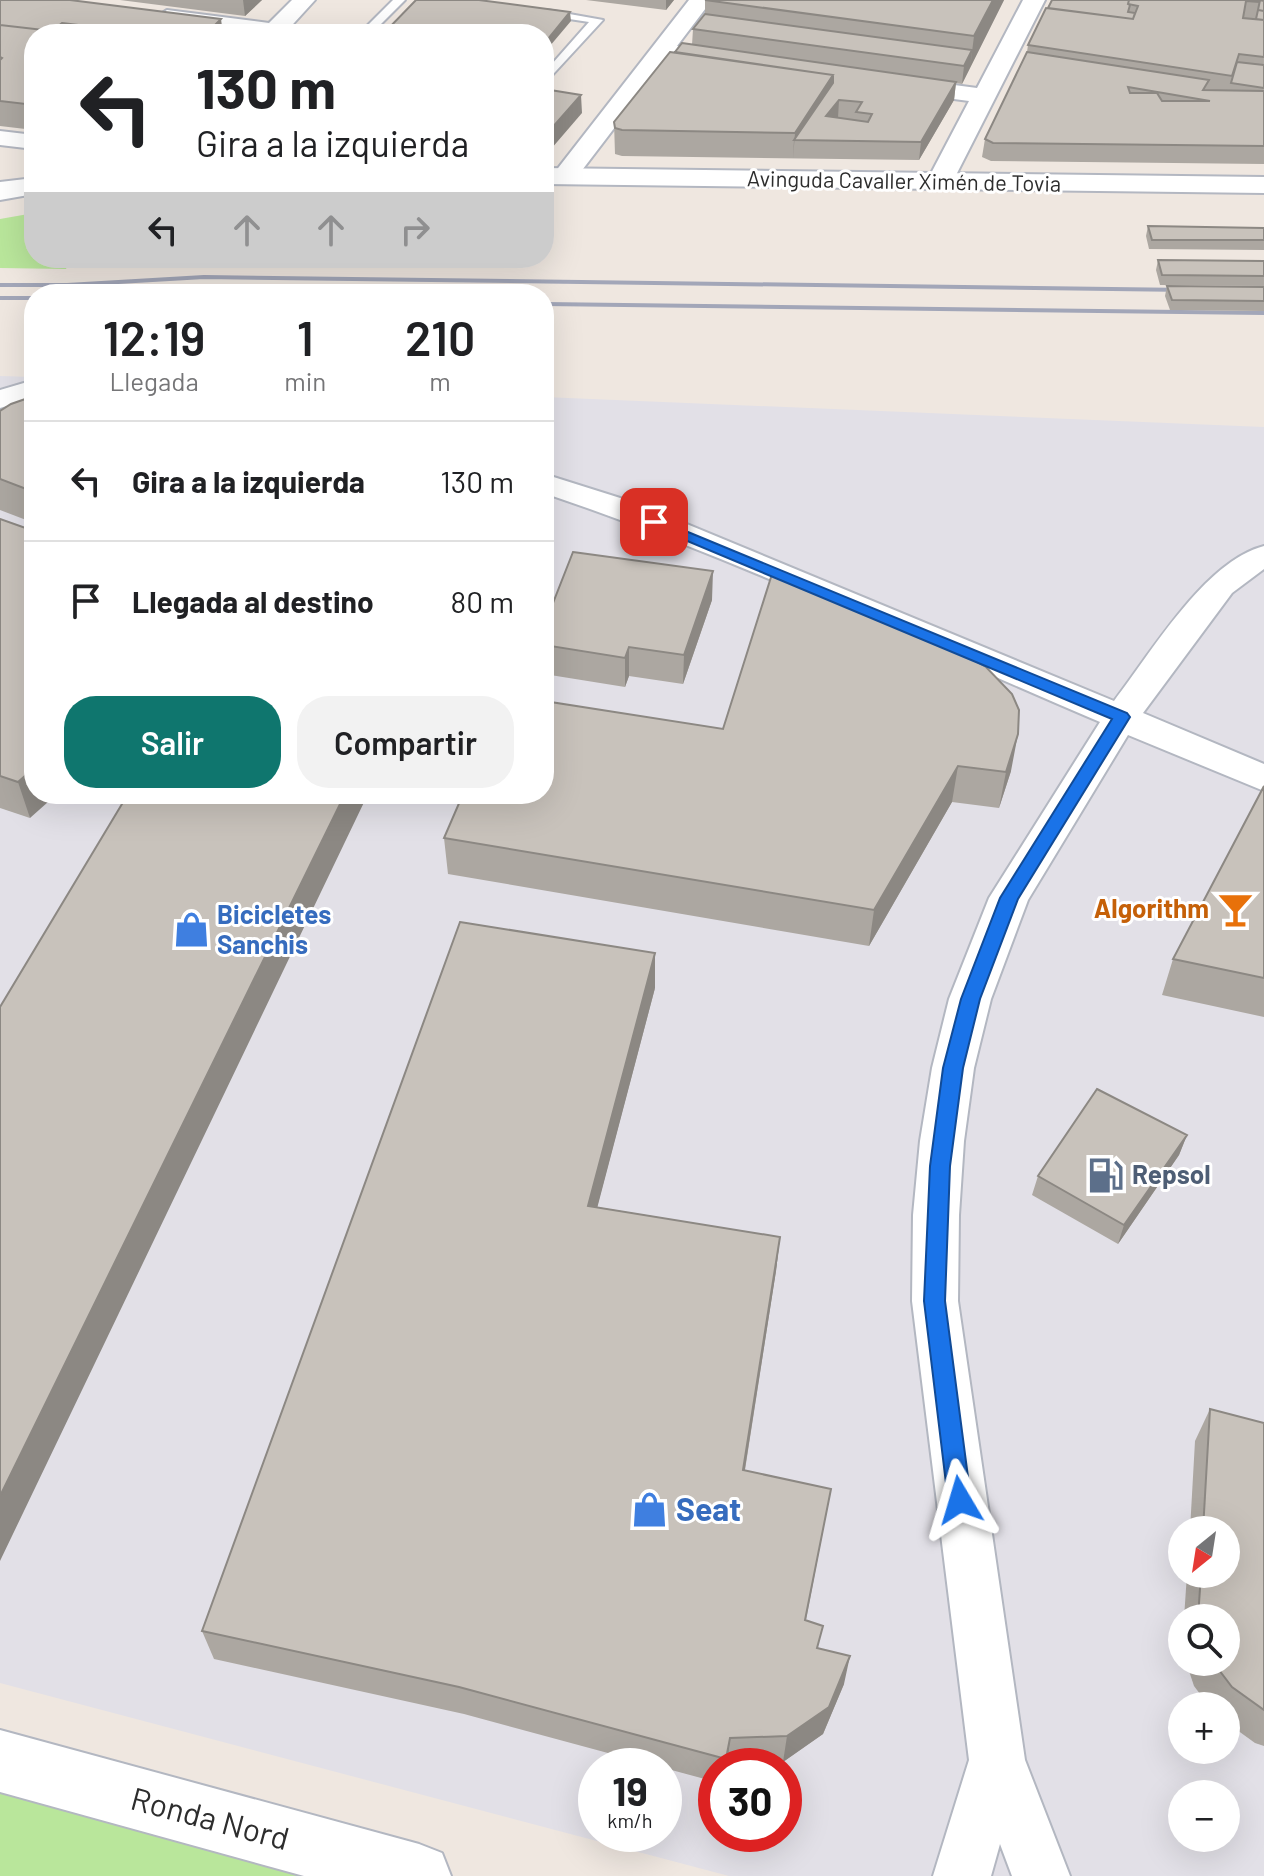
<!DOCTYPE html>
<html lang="es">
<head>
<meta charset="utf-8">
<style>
  body { margin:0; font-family:Barlow,sans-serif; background:#f2f2f2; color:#202124; height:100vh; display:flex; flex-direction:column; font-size:30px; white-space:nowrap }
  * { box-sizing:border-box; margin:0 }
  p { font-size:26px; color:#757577 }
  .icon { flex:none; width:44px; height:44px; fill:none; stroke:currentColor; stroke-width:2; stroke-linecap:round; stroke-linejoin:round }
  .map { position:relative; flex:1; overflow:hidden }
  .drawer { position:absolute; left:24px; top:284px; width:530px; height:520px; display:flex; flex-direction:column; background:#fff; border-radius:32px; box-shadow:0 8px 32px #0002 }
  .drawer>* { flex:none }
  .banner { position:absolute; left:24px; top:24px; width:530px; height:244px; border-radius:32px; box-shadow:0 8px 32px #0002; background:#fff; color:#202124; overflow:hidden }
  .needle { width:52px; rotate:210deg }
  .controls { position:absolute; left:1168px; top:1516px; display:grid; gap:16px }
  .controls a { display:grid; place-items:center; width:72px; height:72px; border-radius:50%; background:#fff; box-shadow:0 8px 32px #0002; font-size:40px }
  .speed { position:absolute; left:578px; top:1748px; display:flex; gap:16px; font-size:40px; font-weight:700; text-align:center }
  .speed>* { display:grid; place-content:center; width:104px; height:104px; border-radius:50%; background:#fff; box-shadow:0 8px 32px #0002; line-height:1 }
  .speed small { font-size:20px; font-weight:400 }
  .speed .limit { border:12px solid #d22; background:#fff; color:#111 }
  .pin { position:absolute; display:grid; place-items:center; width:68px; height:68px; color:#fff; margin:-34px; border-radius:16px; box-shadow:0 4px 12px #0006 }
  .me { position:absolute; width:88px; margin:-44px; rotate:353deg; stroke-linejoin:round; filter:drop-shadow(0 0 6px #0008) }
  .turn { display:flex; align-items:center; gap:28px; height:168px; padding:0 40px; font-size:36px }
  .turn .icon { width:104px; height:104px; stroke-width:2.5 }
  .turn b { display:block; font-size:56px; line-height:68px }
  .lanes { display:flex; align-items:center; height:76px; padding:0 40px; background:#0003; justify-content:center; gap:40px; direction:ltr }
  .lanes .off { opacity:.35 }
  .eta { display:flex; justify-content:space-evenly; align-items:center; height:136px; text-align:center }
  .eta b { font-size:48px; font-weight:600; line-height:56px }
  .primary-button { display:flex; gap:16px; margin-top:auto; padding:16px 40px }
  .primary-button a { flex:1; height:92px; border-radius:32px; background:#0f766e; color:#fff; font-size:32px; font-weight:600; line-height:92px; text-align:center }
  .primary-button a+a { background:#f2f2f2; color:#202124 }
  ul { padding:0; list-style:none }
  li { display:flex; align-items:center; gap:24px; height:120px; padding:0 40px; border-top:2px solid #e0e0e0 }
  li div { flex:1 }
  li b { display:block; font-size:30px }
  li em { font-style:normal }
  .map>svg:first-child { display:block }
</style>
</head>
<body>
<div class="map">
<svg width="1264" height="1876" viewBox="0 0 1264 1876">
  <rect width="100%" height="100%" fill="#efe7e0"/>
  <!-- industrial -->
  <path fill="#e2e0e7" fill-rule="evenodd" d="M0,376L34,377V794H544V397L1264,427V1876H729L0,1683ZM1182,1530H1226V1574H1182ZM1182,1618H1226V1662H1182ZM1182,1706H1226V1750H1182ZM596,1766H664V1834H596ZM716,1766H784V1834H716ZM1182,1794H1226V1838H1182Z"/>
  <!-- green -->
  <path fill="#b9e69b" d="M34,213V258H71L66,269L0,268V219Z
    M0,1789L323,1876H0Z"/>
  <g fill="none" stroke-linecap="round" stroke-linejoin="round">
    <defs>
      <path id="service" d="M393,0H405L371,34H359Z
        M547,10L603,20L544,84V73L589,22L543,15L541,13Z"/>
      <path id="minor" d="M292,0H315L284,34H245L167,24L156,17L167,10L269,23Z
        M689,0H712L677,46L731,55L735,60L731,65L723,67L667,59L573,182H555L551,177L555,172Z
        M1023,0H1045L953,181L949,186H931L927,181L969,101L901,92L893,90L889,85L893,80L901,78L977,88Z
        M0,131L34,135V149L0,145Z
        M34,380V398L0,408V390Z
        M544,474L636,503L1114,701C1151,653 1205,561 1264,546V569L1232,593L1143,713L1264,764V791L1128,735L1028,900L991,999L974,1068L964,1141L959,1215L958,1301L1025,1760L1070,1876H1012L1000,1844L991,1876H933L969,1760L912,1301L913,1215L920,1141L932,1068L949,999L989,898L1100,722C916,644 734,557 544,493Z"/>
      <path id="tertiary" d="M544,168L1264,177V193L544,184Z
        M34,178V194L0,200V182Z"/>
      <path id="secondary" d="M0,1730L419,1844L442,1853L451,1876H304L0,1792Z"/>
    </defs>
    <!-- service casing -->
    <use href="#service" stroke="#b3b7c1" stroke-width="4"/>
    <!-- minor casing -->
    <use href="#minor" stroke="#b3b7c1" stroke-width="4"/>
    <!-- tertiary casing -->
    <use href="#tertiary" stroke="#b3b7c1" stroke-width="4"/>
    <!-- secondary casing -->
    <use href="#secondary" stroke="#b3b7c1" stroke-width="4"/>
    <!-- service -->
    <use href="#service" fill="#fff" fill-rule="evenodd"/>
    <!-- minor -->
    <use href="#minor" fill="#fff" fill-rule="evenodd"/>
    <!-- tertiary -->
    <use href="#tertiary" fill="#fff" fill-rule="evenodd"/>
    <!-- secondary -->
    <use href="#secondary" fill="#fff" fill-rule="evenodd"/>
    <!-- rail -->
    <path stroke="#a2a6b8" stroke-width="4" d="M0,285H67L204,277L1188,290
      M0,298H34
      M544,304L1264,313"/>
  </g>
  <!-- wall -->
  <path fill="#aca7a1" d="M0,0L34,34V130L0,126Z
    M120,0H262L245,16Z
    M586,0H674L666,10Z
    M705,0H1004L962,84L956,83L954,100L919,160L622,156L615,154L614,122L675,52L692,45L693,29L705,14Z
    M1264,1V164L991,161L982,157L985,139L1027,52L1028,45L1048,8Z
    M1148,226L1264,228V250L1149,249L1146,236Z
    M1158,260L1264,261V286L1160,285L1156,270Z
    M1167,286L1264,287V311L1170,310L1165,296Z
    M34,396V523L0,510V411Z
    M0,519L30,818L0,808Z
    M712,600L683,684L629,676L625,687L544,674V626Z
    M723,729L1011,771L999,808L952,802L869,946L448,874L444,838Z
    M1264,786V1017L1162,995L1173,959Z
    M655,988L597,1207L780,1237L776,1271L745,1470L831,1489L806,1620L818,1649L844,1684L823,1734L783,1762L716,1766V1782L664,1768V1766H656L464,1714L214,1659L202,1631Z
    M1187,1135L1179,1155L1118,1244L1032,1195L1038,1176Z
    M1210,1409L1264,1423V1746L1255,1743L1226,1722V1706H1209L1194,1686L1186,1662H1226V1618H1184L1187,1574H1226V1530H1190L1195,1441Z"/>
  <!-- shaded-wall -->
  <path fill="#8c8883" d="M243,0H262L245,16Z
    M666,0H674L666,10Z
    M993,0H1004L970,68L974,36Z
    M570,12L571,21L544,53V44Z
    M221,19L223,34H206Z
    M972,50L970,68L962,84L964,66Z
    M833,75L831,101L794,140L793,159L795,133Z
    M956,82L954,100L919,160L921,142Z
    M581,95L582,113L545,156L544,137Z
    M839,100L838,118L826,116Z
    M713,571L712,600L683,684L684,655Z
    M629,647V676L625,687V658Z
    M1018,734L1011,771L999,808L1006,772Z
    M958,766L952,802L869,946L874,910Z
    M34,768V794H57L30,818L18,782Z
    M345,794H368L0,1561V1496Z
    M655,953V988L589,1239L588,1206Z
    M1187,1135L1179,1155L1118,1244L1124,1225Z
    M780,1237L776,1271L740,1500L743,1470Z
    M850,1656L844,1684L823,1734L783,1762L787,1736Z
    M730,1738L727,1766H725L726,1759Z"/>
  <!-- building -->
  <path fill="#c8c2bb" stroke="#8c8883" stroke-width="2" fill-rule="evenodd" d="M0,0H70L221,19L206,34H124L127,31L62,23L52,31L0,25Z
    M416,0H479L570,12L544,44V34H383Z
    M705,0H993L974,36Z
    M1052,0H1129L1128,4L1130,5L1128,12L1135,13L1133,19L1048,8Z
    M1129,0H1260L1259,2L1246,1L1243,18L1264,20V57L1239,54L1232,76L1028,45L1046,8L1133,19L1138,6L1128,4Z
    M1260,0L1264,1V11L1258,10Z
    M1258,10L1264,11V20L1256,19Z
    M705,14L972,50L964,66L693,29Z
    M62,23L127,31L124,34H34V105L0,101V60L2,58L0,57V25L52,31Z
    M682,43L956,82L921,142L794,140L833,83V75L675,52ZM839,100L862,102L856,112L872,114L868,122L826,116Z
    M670,52L833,75L795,133L622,130L615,128L614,122Z
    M1027,52L1209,80L1203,90L1264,91V146L993,143L985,139ZM1128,87L1210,101H1162L1157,93H1130Z
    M1237,62L1264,65V88L1231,83Z
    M544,89L581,95L544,137Z
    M1148,226L1264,228V240H1152Z
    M1158,260L1264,261V276L1162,275Z
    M1167,286L1264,287V301L1172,300Z
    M34,396V492L0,479V411L11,404Z
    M0,519L34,531V768L18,782L0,776Z
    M573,552L713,571L684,655L629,647L625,658L544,645V626Z
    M772,574L950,647L986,667L1012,694L1019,710L1018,734L1006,772L958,766L874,910L444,838L463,794H544V701L723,729Z
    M1264,786V978L1173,959Z
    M128,794H345L0,1496V1007Z
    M460,922L655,953L588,1206L780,1237L743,1470L831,1489L805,1620L823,1626L817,1648L850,1656L829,1707L787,1736L730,1738L726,1759L459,1687L202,1631Z
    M1097,1089L1187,1135L1124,1225L1038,1176Z
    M1210,1409L1264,1423V1710L1232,1687L1213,1662H1226V1618H1198L1201,1574H1226V1530H1203Z"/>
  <!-- route -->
  <path fill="#1a73e8" stroke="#114b97" stroke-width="2" d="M654,518L1127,713L1130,717L1018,899L980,999L963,1068L950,1166L945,1301L971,1500L968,1507L960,1510L951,1507L948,1500L924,1301L930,1166L943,1068L961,999L1000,898L1112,719L649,525L647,522Z"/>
  <!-- icons -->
  <defs>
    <symbol id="bar-bare" viewBox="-9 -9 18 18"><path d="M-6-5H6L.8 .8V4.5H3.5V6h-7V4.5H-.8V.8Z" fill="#e8710a" stroke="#fff" stroke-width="2.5" paint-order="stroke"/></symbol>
    <symbol id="shop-bare" viewBox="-9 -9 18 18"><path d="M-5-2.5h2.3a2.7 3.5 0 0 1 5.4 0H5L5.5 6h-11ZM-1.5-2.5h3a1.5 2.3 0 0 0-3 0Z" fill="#3f7fe0" stroke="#fff" stroke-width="2.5" paint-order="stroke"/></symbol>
    <symbol id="fuel-bare" viewBox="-9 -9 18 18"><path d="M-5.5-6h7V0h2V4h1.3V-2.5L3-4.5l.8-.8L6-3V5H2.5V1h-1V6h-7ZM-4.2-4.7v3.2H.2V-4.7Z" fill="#5c6f8a" stroke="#fff" stroke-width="2.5" paint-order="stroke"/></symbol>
  </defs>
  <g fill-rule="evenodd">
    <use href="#bar-bare" x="1210" y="884" width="51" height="51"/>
    <use href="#shop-bare" x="166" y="904" width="51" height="51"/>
    <use href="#fuel-bare" x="1080" y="1150" width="51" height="51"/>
    <use href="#shop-bare" x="624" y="1484" width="51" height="51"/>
  </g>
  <g text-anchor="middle" stroke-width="6" stroke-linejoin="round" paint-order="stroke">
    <!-- far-street labels -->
    <g font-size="22" fill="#2d2d2d" stroke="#fff">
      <text transform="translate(904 181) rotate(1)" y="8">Avinguda Cavaller Ximén de Tovia</text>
    </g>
    <!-- food labels -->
    <g font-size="26" font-weight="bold" fill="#c56008" stroke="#fff" text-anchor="end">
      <text x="1209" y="918">Algorithm</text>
    </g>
    <!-- shop labels -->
    <g font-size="26" font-weight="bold" fill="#366cbe" stroke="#fff" text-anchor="start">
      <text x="217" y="924">Bicicletes<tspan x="217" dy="30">Sanchis</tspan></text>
    </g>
    <!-- service labels -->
    <g font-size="26" font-weight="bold" fill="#4e5e75" stroke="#fff" text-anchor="start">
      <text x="1132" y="1184">Repsol</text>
    </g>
    <!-- near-shop labels -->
    <g font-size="32" font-weight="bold" fill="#366cbe" stroke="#fff" text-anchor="start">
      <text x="676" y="1521">Seat</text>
    </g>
    <!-- near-street labels -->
    <g font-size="32" fill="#2d2d2d" stroke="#fff">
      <text transform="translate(210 1819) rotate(15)" y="11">Ronda Nord</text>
    </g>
  </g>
</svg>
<div class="controls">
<a><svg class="needle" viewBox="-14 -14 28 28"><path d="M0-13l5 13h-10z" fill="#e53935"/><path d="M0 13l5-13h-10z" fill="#757577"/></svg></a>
<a><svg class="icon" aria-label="search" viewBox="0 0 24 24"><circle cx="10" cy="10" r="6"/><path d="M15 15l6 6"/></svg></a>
<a>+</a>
<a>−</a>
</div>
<div class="speed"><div>19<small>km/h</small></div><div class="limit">30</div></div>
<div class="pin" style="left:654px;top:522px;background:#d93025"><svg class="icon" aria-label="arrive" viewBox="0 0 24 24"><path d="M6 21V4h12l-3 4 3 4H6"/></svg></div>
<svg class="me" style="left:960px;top:1500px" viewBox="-20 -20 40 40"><path d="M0-17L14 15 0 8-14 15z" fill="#1a73e8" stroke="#fff" stroke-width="4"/></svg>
<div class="banner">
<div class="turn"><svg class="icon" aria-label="left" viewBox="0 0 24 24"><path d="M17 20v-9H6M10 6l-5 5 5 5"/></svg><div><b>130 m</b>Gira a la izquierda</div></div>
<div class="lanes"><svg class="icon" aria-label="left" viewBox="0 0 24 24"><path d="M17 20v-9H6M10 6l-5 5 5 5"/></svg><svg class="icon off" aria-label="ahead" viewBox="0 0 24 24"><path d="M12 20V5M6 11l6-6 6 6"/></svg><svg class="icon off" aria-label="ahead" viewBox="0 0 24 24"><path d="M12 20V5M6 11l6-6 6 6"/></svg><svg class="icon off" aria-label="right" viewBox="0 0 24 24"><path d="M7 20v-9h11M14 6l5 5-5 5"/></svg></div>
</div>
<section class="drawer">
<div class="eta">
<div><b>12:19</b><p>Llegada</p></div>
<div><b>1</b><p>min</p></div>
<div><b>210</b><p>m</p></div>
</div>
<ul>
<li><svg class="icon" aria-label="left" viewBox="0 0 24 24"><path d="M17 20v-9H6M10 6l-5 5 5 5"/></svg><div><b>Gira a la izquierda</b></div><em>130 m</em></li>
<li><svg class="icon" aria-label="arrive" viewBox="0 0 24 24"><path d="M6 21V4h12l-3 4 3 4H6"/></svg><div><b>Llegada al destino</b></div><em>80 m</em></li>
</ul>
<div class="primary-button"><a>Salir</a><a>Compartir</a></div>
</section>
</div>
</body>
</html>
